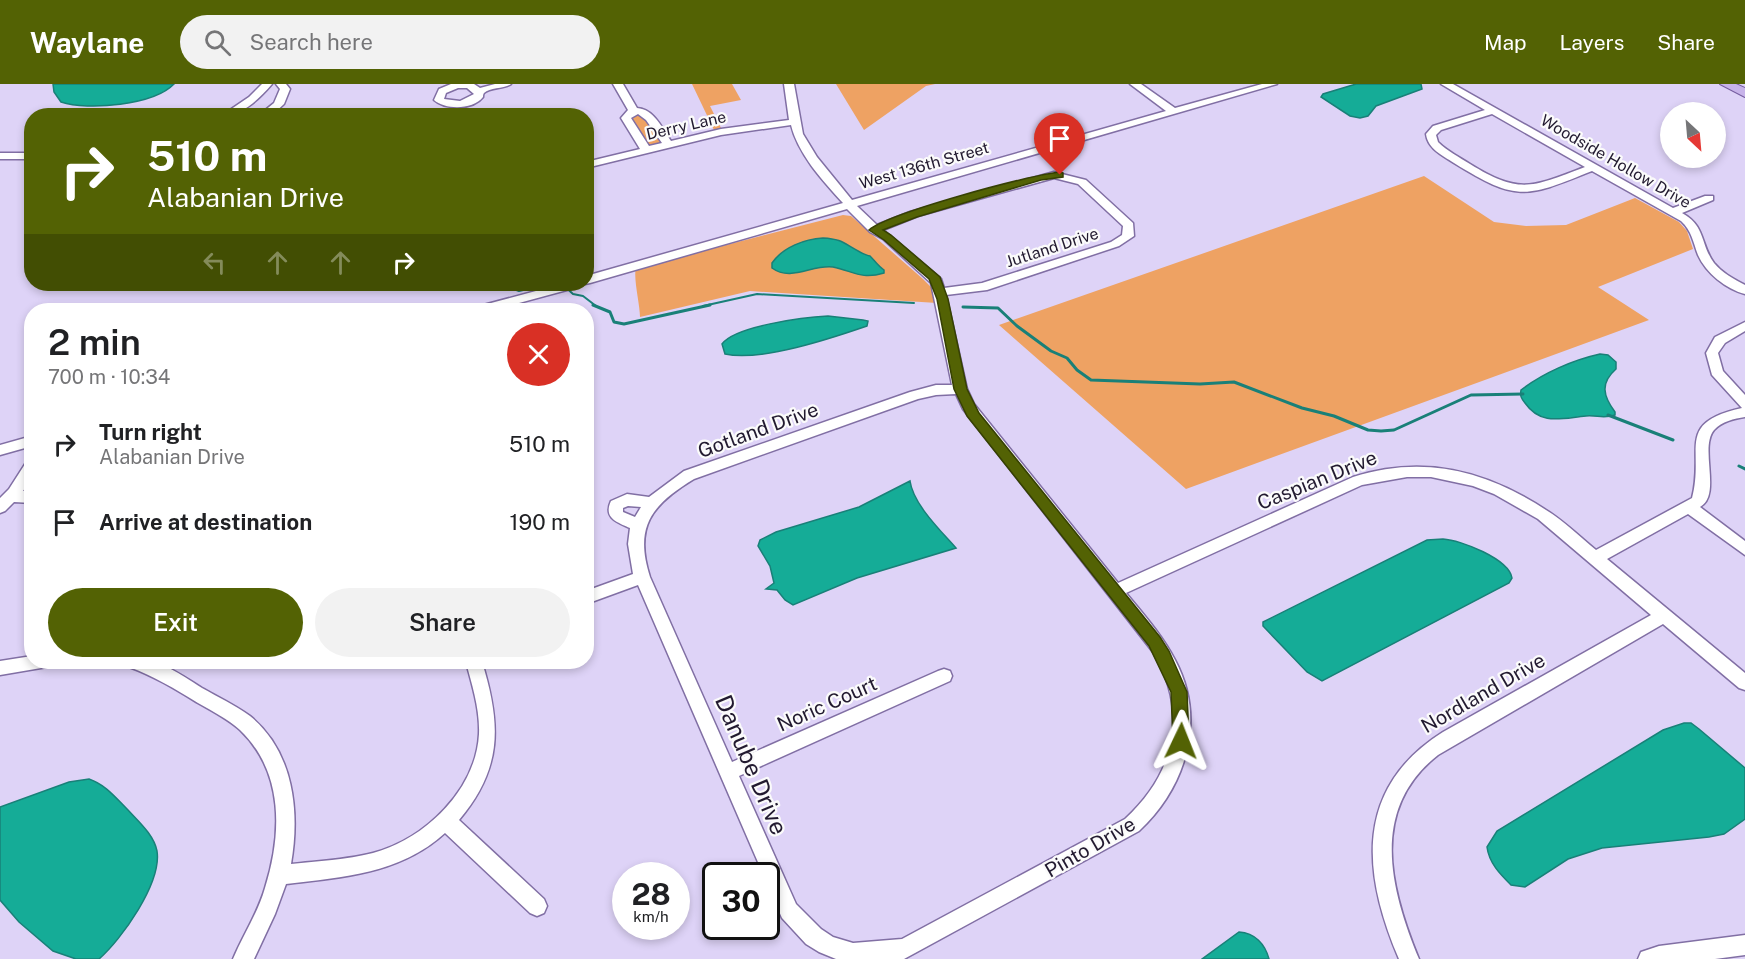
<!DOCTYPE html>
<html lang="en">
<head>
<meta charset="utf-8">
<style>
  body { margin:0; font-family:"Public Sans",sans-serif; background:#f2f2f2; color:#202124; height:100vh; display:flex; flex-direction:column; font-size:22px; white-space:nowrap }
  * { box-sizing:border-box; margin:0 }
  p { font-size:20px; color:#757577 }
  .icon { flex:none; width:33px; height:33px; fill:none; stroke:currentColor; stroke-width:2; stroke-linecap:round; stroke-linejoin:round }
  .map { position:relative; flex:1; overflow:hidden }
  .sheet { position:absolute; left:24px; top:219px; width:570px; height:366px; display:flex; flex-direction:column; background:#fff; border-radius:24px; box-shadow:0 3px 9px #0003 }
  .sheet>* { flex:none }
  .hud { position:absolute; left:24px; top:24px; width:570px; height:183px; border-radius:24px; box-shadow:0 3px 9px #0003; background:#536204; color:#fff; overflow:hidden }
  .needle { width:39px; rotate:154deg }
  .fabs { position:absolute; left:1660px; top:18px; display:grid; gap:12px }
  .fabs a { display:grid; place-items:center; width:66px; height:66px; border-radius:50%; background:#fff; box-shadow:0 3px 9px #0003; font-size:30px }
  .speed { position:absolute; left:612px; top:778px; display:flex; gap:12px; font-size:30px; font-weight:700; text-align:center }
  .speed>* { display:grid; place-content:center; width:78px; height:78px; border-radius:50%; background:#fff; box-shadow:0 3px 9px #0003; line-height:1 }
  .speed small { font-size:15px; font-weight:400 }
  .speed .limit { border:3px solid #111; border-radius:9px; background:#fff; color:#111 }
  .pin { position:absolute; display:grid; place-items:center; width:51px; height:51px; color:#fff; margin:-62px -26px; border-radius:50% 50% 50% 0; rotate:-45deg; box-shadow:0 0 6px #0007 }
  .pin .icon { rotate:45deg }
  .me { position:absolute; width:66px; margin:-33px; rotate:2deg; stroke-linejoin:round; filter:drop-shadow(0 0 4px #0008) }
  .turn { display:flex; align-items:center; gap:21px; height:126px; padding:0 24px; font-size:27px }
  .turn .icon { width:78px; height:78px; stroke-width:2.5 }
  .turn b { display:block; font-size:42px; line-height:51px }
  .lanes { display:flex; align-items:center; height:57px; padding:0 24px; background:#0003; justify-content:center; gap:30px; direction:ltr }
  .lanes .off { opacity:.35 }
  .round { display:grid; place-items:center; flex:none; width:63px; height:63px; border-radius:32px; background:#f2f2f2 }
  .headline { display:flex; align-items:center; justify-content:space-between; height:102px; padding:0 24px }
  h1 { font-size:36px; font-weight:600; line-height:45px }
  .action { display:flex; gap:12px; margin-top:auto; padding:12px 24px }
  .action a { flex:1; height:69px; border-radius:36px; background:#536204; color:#fff; font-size:24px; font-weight:600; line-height:69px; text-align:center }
  .action a+a { background:#f2f2f2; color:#202124 }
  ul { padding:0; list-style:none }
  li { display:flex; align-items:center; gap:18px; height:78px; padding:0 24px }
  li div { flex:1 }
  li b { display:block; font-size:22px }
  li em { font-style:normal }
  header { display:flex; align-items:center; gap:36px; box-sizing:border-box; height:84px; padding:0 30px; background:#536204; color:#fff }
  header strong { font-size:28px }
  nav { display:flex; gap:33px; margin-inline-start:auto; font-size:21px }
  .search { width:420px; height:54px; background:#f2f2f2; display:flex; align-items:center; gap:15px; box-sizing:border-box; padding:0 21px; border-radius:33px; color:#757577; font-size:22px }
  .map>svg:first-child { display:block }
</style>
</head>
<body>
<header>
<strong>Waylane</strong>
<div class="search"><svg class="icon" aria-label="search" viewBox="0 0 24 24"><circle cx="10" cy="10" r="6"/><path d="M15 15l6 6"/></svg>Search here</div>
<nav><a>Map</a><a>Layers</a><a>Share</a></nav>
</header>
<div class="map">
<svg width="1745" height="875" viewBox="0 0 1745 875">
  <rect width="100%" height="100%" fill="#ded3f7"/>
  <!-- green -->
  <path fill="#eea263" d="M692,0H732L741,16L710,22L721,44L714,46Z
    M836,0H935L926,2L864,46Z
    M641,29L663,58L659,61L647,60L631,34L632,31Z
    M1424,92L1494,138L1526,142L1566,141L1635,114L1679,138L1687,147L1693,165L1598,203L1649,236L1186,405L999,241Z
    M843,131L851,132L923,195L933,205L937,219L750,207L640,233C640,220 633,194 636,184Z"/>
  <!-- water -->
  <path fill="#15ac97" stroke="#198078" stroke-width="1.5" d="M53,0H174C154,21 88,27 61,18L54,8Z
    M1356,0H1421L1422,5L1376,22L1368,32L1360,34L1350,32L1321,13L1323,10Z
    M823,154C843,155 844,160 860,168C861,169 869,172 870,172C875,177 878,182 884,186V189C861,196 853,187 833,183C813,180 791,198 772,184V179C783,163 805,155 823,154Z
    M828,232L863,236L868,237L867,242C832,254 761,278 725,270L722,260C735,242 805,233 828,232Z
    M1600,270L1608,271L1616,278V285C1600,299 1603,312 1615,328V331C1604,335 1597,331 1586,332C1562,334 1541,342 1525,319C1521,314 1520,312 1521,306C1543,289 1573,276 1600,270Z
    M910,397C913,420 941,447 956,464L857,494L793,521L785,516L777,506L766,505L774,499L770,482L758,462L760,456L776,448L859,423Z
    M1443,455C1461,456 1509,475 1512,494L1509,499L1322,597L1307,588L1263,542V538L1427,456Z
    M1684,639H1691L1699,645L1745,684V735L1724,750L1709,753L1602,764L1568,775L1525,803L1511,801C1500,790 1489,779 1487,763L1497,747L1663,646Z
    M89,695C106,701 115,713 128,726C139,738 154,751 157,767C162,799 121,856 99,875H76L53,867L19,838L0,816V723L69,698Z
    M1239,848C1255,849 1265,860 1269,875H1202Z"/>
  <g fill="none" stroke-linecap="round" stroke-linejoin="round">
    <!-- stream-far1 -->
    <path stroke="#198078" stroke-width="2" d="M562,200L573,210L583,212L596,222
      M503,201L519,207L549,200
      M703,222L757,210L914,219"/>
    <!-- stream -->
    <path stroke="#198078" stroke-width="3" d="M593,221L610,228L614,238L624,240L710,221
      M963,223L998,224L1017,242L1051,267L1067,274L1077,286L1091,296L1200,300L1234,298L1302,324L1334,332L1368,346L1381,347L1394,346L1471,311L1523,310
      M1608,331L1673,356
      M1739,382L1745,385"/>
    <defs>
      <path id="minor" d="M262,0H272C259,15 242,32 221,32L249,13Z
        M276,0H286L290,5L284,20L271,32H258L274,19L280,5Z
        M451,0H474L480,4L495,0H511C504,5 490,3 484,9C483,10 483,12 483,13C473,26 445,26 434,16L439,5ZM458,4H467L474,10L460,17L444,15L446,9Z
        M613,0H623L637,24C654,25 662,44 671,57L721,45L789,36L784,0H794L803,50L817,73L852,116L1166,27L1130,0H1141L1175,24L1262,0H1277L857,122L877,141L910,128L1054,88L1086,96L1133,139L1134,152L1119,162L987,206L946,211L967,305L974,320L1118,499L1353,393C1423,371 1485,386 1546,426C1564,437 1580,453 1596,466L1692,414C1705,365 1674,339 1742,324L1712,291L1706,269L1715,253L1745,238V247L1725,259L1718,269L1723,287L1745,311V333C1734,335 1722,337 1714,346C1699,364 1722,411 1700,423L1745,457V471L1688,430L1607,475L1745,589V606L1739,604L1663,540L1438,671C1369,725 1390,805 1419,875H1399C1362,789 1354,704 1443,648L1651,531L1538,435L1494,410L1473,402L1431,393H1407L1362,401L1126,509C1144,531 1162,551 1175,576C1207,636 1186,703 1139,747L904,875H836L819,868L806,860L782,834L766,798V792H764L638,501L586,520V507L633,490L628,460L630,444C617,438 603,434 611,417L627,410L649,413L684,387L910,308L936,301H952L931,199L883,155L870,148L847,125L590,199L585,200L586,192L843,119C823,97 798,70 791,41L721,51L586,84V78L640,65L621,34L628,26ZM638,30L646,36L662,59L649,62L631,34ZM1054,94L1078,100L1123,142L1122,151L1111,158L982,199L944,204L941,195L883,146L918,132ZM956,310L963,325L1153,568C1189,628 1176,688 1125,735L902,855L853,859L833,853L821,845L796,820L739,692L950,597L952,592L950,587L944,585L938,587L732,678L650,493C634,443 651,421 694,395L918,315L936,311ZM628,422L641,423L635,433L623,428V424Z
        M1441,0H1453L1673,124L1705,112H1713V116L1682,129C1706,142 1700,160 1714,179C1722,189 1734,195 1745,201V210C1726,205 1706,189 1698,171C1693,158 1692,147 1681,137L1592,87C1525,114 1517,118 1454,79C1442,71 1428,65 1426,50L1433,42L1485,26ZM1492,30L1585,83C1532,103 1520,111 1470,80C1459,73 1447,67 1438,58L1436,51L1441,46Z
        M0,69H32V75H0Z
        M562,200H580L578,203L493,226H474L476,223Z
        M32,352V362L0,371V361Z
        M32,376V394L23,407H32V419L14,418L5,427L0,429V414L9,405L27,377Z
        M32,572V578H49L47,583L0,591V577Z
        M127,578C160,574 175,587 202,604C218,613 235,621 250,632C294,668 300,728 291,780C318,777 346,776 373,769C425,755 476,706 479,650C480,625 472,601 466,578H482C501,640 503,684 459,736L544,815L547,822L544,829L537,832L530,829L445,749C400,790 344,793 286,800L275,830L254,875H233C243,851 258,829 265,804C282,750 284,688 240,646C228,635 212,627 198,619C175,605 154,592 129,583Z
        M1745,851V871L1715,875H1638L1641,868L1659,862Z"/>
      <path id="major" d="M1720,0H1736L1745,4V13Z"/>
    </defs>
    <!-- minor casing -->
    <use href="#minor" stroke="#816fa4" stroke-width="3"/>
    <!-- major casing -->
    <use href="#major" stroke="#755c9f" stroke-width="2"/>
    <!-- minor -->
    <use href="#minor" fill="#fff" fill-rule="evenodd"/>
    <!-- major -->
    <use href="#major" fill="#c7b3e9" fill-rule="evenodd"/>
  </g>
  <!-- route -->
  <path fill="#536204" stroke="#364003" stroke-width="1.5" d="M1060,88L1063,89V93L1041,96L917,133L883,146L891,151L940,193L948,215L967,305L979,329L1160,553L1169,567L1187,608L1189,657L1186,662L1181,664L1175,662L1173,657L1171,608L1149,562L967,332L954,305L937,215L929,195L884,156L869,146C889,129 1029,91 1060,88Z"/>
  <g text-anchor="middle" stroke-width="4.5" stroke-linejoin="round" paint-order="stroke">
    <!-- far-street labels -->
    <g font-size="16" fill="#221a30" stroke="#fbfbfb">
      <text transform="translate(686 41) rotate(-13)" y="6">Derry Lane</text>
      <text transform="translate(1616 77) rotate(30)" y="6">Woodside Hollow Drive</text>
      <text transform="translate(924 81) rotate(-16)" y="6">West 136th Street</text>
      <text transform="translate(1052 163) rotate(-18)" y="6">Jutland Drive</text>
    </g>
    <!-- street labels -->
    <g font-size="20" fill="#221a30" stroke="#fbfbfb">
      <text transform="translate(758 346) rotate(-20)" y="7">Gotland Drive</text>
      <text transform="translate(1317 396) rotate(-22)" y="7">Caspian Drive</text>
      <text transform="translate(1483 609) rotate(-30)" y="7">Nordland Drive</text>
      <text transform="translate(827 620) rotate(-24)" y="7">Noric Court</text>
      <text transform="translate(1090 763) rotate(-30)" y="7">Pinto Drive</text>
    </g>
    <!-- near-street labels -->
    <g font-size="24" fill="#221a30" stroke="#fbfbfb">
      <text transform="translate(751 681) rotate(67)" y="8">Danube Drive</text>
    </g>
  </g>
</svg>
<div class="fabs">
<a><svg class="needle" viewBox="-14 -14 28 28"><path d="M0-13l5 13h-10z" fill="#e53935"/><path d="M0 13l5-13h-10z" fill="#757577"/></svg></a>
</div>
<div class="speed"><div>28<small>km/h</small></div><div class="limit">30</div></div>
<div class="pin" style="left:1060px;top:91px;background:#d93025"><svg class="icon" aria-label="arrive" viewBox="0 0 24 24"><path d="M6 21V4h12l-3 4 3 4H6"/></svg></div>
<svg class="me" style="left:1181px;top:657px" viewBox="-20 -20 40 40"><path d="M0-17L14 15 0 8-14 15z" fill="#536204" stroke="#fff" stroke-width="4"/></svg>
<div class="hud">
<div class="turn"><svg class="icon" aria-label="right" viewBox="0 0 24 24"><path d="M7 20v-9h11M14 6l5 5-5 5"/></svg><div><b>510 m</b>Alabanian Drive</div></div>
<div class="lanes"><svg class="icon off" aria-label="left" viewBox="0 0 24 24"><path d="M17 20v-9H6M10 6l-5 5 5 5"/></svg><svg class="icon off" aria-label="ahead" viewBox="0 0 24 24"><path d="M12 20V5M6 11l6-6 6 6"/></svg><svg class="icon off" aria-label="ahead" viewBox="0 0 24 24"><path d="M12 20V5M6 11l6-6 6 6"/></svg><svg class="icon" aria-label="right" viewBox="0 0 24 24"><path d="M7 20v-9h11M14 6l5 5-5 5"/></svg></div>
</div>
<section class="sheet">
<div class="headline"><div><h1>2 min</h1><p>700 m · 10:34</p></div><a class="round" style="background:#d93025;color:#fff"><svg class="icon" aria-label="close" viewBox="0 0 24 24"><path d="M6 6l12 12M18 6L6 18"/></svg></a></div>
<ul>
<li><svg class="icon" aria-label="right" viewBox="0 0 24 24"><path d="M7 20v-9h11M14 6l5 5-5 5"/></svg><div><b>Turn right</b><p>Alabanian Drive</p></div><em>510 m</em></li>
<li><svg class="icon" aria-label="arrive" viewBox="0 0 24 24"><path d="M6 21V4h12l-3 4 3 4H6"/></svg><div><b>Arrive at destination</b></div><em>190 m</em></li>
</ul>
<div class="action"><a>Exit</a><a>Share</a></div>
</section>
</div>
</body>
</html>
